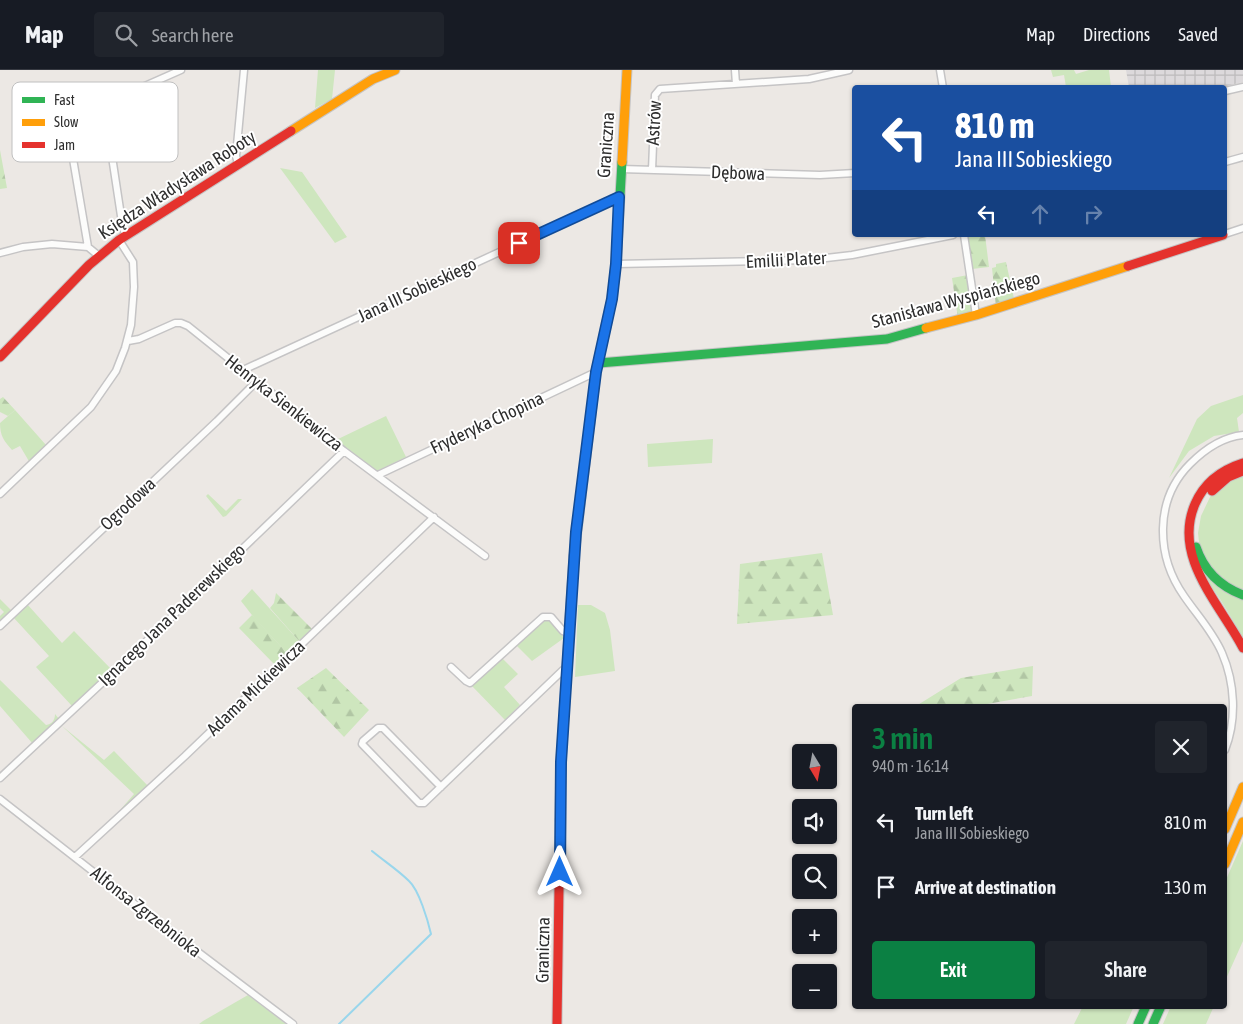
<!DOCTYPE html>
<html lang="en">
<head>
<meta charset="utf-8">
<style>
  body { margin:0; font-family:"Asap Condensed",sans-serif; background:#20242c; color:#f1f3f6; height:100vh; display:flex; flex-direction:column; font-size:19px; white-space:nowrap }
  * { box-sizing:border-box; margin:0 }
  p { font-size:16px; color:#9ea1a6 }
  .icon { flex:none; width:28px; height:28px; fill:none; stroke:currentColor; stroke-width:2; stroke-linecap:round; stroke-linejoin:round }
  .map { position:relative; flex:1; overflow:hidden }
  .side { position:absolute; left:852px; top:634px; width:375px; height:305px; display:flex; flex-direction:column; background:#171b24; border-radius:5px; box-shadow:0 1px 4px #0004 }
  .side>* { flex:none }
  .banner { position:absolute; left:852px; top:15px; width:375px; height:152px; border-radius:5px; box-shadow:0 1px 4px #0004; background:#1a4fa0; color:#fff; overflow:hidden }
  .needle { width:32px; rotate:170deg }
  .controls { position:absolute; left:792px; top:674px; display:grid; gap:10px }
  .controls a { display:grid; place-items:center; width:45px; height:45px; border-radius:5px; background:#171b24; box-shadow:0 1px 4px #0004; font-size:25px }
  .pin { position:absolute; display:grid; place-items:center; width:42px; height:42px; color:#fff; margin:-21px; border-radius:10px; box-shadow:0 2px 8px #0006 }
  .me { position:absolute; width:55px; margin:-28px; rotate:0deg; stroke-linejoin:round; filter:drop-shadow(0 0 4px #0008) }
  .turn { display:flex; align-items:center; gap:18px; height:105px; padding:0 20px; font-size:22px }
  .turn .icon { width:65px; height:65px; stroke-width:2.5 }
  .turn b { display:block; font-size:35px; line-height:42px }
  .lanes { display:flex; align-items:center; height:48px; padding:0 20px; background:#0003; justify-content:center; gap:25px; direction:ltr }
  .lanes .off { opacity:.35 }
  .round { display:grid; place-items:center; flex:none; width:52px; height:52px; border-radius:5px; background:#20242c }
  .overview { display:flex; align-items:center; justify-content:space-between; height:85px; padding:0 20px }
  h1 { font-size:30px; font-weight:600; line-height:38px; color:#0b8043 }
  .cta { display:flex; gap:10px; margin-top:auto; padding:10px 20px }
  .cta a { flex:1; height:58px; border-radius:5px; background:#0b8043; color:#fff; font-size:20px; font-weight:600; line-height:58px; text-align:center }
  .cta a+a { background:#20242c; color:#f1f3f6 }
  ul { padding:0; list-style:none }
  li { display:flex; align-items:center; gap:15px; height:65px; padding:0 20px }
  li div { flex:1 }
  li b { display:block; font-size:19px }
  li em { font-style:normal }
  header { display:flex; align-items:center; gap:30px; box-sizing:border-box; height:70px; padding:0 25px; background:#171b24; border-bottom:1px solid #363941 }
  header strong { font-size:24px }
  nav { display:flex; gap:28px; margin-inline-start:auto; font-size:18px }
  .search { width:350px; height:45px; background:#20242c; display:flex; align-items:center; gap:12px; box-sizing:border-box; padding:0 18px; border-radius:5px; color:#9ea1a6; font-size:19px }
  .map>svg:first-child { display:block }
</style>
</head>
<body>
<header>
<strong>Map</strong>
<div class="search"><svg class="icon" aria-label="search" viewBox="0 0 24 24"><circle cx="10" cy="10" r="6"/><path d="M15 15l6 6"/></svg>Search here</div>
<nav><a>Map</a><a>Directions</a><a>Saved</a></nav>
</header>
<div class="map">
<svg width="1243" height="954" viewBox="0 0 1243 954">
  <defs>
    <pattern id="industrial-grid" width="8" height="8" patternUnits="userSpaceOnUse" patternTransform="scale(1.25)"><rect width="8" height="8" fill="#dcd9db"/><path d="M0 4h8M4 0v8" fill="none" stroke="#bdbbbc"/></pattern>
    <pattern id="forest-firs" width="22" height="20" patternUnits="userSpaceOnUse" patternTransform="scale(1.25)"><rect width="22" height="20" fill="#cee6be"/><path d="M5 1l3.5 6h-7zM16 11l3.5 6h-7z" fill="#b1c6a4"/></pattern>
  </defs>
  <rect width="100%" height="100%" fill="#ece8e4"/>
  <!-- industrial -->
  <path fill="url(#industrial-grid)" d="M1126,0H1243V12L1222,17H1129Z"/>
  <!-- green -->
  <path fill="#cee6be" d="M318,0H335L332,29L315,38Z
    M1051,0H1074L1076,4L1089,0H1109L1111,17H1066L1064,5L1053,7Z
    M280,98L302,102L347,167L335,173Z
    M1243,325V343L1237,348L1239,362L1214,366L1189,381L1169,408L1197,349L1211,336Z
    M15,340L46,375V377L30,393L20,376L12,380C4,371 0,366 0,353Z
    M386,346L406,387L377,401L336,370Z
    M713,369L712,393L648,397L647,374Z
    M1243,397V398C1175,417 1175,511 1243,529V569C1236,555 1228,542 1220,529C1199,498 1177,469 1198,431C1208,413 1224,402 1243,397Z
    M1243,405V522L1218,509L1200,481L1198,463L1201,446L1211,425L1227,412Z
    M252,519L299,571L287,583L255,549L241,531Z
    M0,529L12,541L0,552V546L4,542L0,538Z
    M27,534L62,573L74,561L112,600L72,636L36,597L49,586L13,547Z
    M578,535H591L605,543L610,560L615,601L575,607Z
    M550,549L564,568L532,591L515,574L539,552Z
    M501,587L518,604L504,617L520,635L505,650L471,615Z
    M0,610L46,655C52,654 55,650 55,644L59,649L33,674L0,636Z
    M62,656L104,690L114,681L149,717L122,741L121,739L134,724Z
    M1243,771V871L1225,911V812Z
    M248,925L286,954H199L203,951Z
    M1083,936H1134L1126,954H1074Z
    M1171,936H1214L1206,954H1163Z"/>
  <!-- forest -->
  <path fill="url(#forest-firs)" d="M0,80L7,118L0,119Z
    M968,165H985L989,197L972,199Z
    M1006,192L1015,233L996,237L992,198L996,197V194Z
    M968,205L974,244L958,248L952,208Z
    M3,327L15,340L8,346L0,342V329Z
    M208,424L226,441L238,429H242L226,446L223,447L206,426Z
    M822,483L833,545L737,554L740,494Z
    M276,523L312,559L299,571L270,538L274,533Z
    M252,545L287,583L275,595L239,558Z
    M1033,596L1032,626L976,636H916L961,608Z
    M326,598L369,640L344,667L297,618Z"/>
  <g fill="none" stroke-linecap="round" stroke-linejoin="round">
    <!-- stream -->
    <path stroke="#99d6ec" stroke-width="2" d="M339,954L431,864C428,851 419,820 409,811C398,800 384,791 372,781"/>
    <defs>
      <path id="street" d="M735,0L736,14
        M940,0L943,18
        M1225,21L1243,17
        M63,30L88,177
        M1225,92L1243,87
        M238,94L236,86L244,0
        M621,99L820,105L855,103
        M652,100L655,25L660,19L809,9L849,0
        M1225,164L1243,158
        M126,165L123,159L104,34L181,0
        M964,165L976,245
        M0,183L23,177L52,174L88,177L99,186
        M616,194L809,190L852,185L953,165
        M128,271L139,269L175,253H181L188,256L344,381L485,486
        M243,300L619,127
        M378,405L596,302
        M0,424L91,337L116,301L125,278L131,255L134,217L133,192L119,170
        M0,556L217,351L256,312
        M451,597L466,611L470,613L543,547H551L563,561L569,564
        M1225,680C1237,649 1235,613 1222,583C1213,562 1197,545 1184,526C1156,486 1154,430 1190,394C1204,380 1223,367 1243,365
        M0,708L134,583L344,381
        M441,717L383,658H378L363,671L362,674L419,733H424L563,600L568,598
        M0,729L123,825L293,954
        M75,787L185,686L434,447"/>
      <path id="fast" d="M599,293L887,269L926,258
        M1196,477C1204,501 1219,516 1243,525
        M574,486L596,302L612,229L616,194L622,92
        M1138,954L1146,936
        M1153,954L1161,936"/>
      <path id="slow" d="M291,61L373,9L395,0
        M622,92L627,0
        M926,258L976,245L1128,196
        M560,750L561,692L574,486
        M1225,759L1243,717
        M1225,794L1243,752"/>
      <path id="jam" d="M1128,196L1223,165
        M0,287L89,195L119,170L291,61
        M1243,393C1221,400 1204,413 1195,434C1172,487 1220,534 1243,578
        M1212,421L1228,407L1243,401
        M557,954L560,750"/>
    </defs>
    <!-- street casing -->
    <use href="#street" stroke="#c5c4c5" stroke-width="9"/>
    <!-- fast casing -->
    <use href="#fast" stroke="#c5c4c5" stroke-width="11"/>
    <!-- slow casing -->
    <use href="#slow" stroke="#c5c4c5" stroke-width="11"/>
    <!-- jam casing -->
    <use href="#jam" stroke="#c5c4c5" stroke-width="11"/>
    <!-- street -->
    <use href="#street" stroke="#fcfcfb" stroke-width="6"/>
    <!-- fast -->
    <use href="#fast" stroke="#30b455" stroke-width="9"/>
    <!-- slow -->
    <use href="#slow" stroke="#ff9f0a" stroke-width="9"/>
    <!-- jam -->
    <use href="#jam" stroke="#e5322d" stroke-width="9"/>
  </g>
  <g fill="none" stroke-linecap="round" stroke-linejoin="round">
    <defs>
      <path id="route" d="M519,173L619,127L616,194L612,229L596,302L576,462L561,692L560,802"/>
    </defs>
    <!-- route casing -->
    <use href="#route" stroke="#114b97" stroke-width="12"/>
    <!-- route -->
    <use href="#route" stroke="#1a73e8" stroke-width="9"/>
  </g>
  <g text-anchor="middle" stroke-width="4" stroke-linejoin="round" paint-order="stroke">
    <!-- street labels -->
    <g font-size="18" fill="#2e2e2e" stroke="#fff">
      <text transform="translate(654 53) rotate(-87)" y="6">Astrów</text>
      <text transform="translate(606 75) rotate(-86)" y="6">Graniczna</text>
      <text transform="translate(738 103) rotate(2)" y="6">Dębowa</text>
      <text transform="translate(177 115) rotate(-33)" y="6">Księdza Władysława Roboty</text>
      <text transform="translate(786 190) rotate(-3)" y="6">Emilii Plater</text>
      <text transform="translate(417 220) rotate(-25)" y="6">Jana III Sobieskiego</text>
      <text transform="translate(956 230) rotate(-15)" y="6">Stanisława Wyspiańskiego</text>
      <text transform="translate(284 333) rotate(38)" y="6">Henryka Sienkiewicza</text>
      <text transform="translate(487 353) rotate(-25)" y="6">Fryderyka Chopina</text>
      <text transform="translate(128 434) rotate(-43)" y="6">Ogrodowa</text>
      <text transform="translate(172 545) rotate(-44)" y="6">Ignacego Jana Paderewskiego</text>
      <text transform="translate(256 618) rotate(-44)" y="6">Adama Mickiewicza</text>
      <text transform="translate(146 842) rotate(38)" y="6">Alfonsa Zgrzebnioka</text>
      <text transform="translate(543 880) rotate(-89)" y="6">Graniczna</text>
    </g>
  </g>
  <!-- legend -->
  <rect x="12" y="12" width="166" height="80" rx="8" fill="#fff" stroke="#c0c0c0" stroke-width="1"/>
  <rect x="22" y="27" width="23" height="6" fill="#30b455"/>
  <rect x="22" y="49" width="23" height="7" fill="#ff9f0a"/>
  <rect x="22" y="72" width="23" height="6" fill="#e5322d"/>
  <g font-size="14" fill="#2e2e2e">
    <text x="54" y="35">Fast</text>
    <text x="54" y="57">Slow</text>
    <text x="54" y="80">Jam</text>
  </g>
</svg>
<div class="controls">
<a><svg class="needle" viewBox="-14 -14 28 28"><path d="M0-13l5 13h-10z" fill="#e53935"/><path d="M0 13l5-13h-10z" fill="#9ea1a6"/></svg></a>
<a><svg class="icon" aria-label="sound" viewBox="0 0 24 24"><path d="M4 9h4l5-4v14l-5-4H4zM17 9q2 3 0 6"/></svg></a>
<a><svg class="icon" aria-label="search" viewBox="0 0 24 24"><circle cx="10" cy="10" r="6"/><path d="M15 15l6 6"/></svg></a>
<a>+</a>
<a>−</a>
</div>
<div class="pin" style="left:519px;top:173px;background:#d93025"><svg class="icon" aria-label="arrive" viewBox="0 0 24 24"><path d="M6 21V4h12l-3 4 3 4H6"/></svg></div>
<svg class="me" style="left:560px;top:802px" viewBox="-20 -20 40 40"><path d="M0-17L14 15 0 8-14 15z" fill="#1a73e8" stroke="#fff" stroke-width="4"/></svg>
<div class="banner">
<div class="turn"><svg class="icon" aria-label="left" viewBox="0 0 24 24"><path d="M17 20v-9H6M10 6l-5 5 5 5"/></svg><div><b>810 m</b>Jana III Sobieskiego</div></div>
<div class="lanes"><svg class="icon" aria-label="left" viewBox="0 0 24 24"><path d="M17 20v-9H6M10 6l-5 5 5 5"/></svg><svg class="icon off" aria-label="ahead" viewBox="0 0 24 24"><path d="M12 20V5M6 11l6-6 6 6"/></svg><svg class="icon off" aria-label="right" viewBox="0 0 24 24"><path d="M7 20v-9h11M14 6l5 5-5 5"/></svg></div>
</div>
<section class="side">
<div class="overview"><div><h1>3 min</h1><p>940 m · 16:14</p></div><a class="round"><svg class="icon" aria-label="close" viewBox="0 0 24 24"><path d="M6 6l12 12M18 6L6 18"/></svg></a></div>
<ul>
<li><svg class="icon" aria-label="left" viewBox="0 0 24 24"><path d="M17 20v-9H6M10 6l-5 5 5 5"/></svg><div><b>Turn left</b><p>Jana III Sobieskiego</p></div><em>810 m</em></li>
<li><svg class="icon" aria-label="arrive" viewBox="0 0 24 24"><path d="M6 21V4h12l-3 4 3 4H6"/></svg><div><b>Arrive at destination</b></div><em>130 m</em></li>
</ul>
<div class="cta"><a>Exit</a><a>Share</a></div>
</section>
</div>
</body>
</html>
